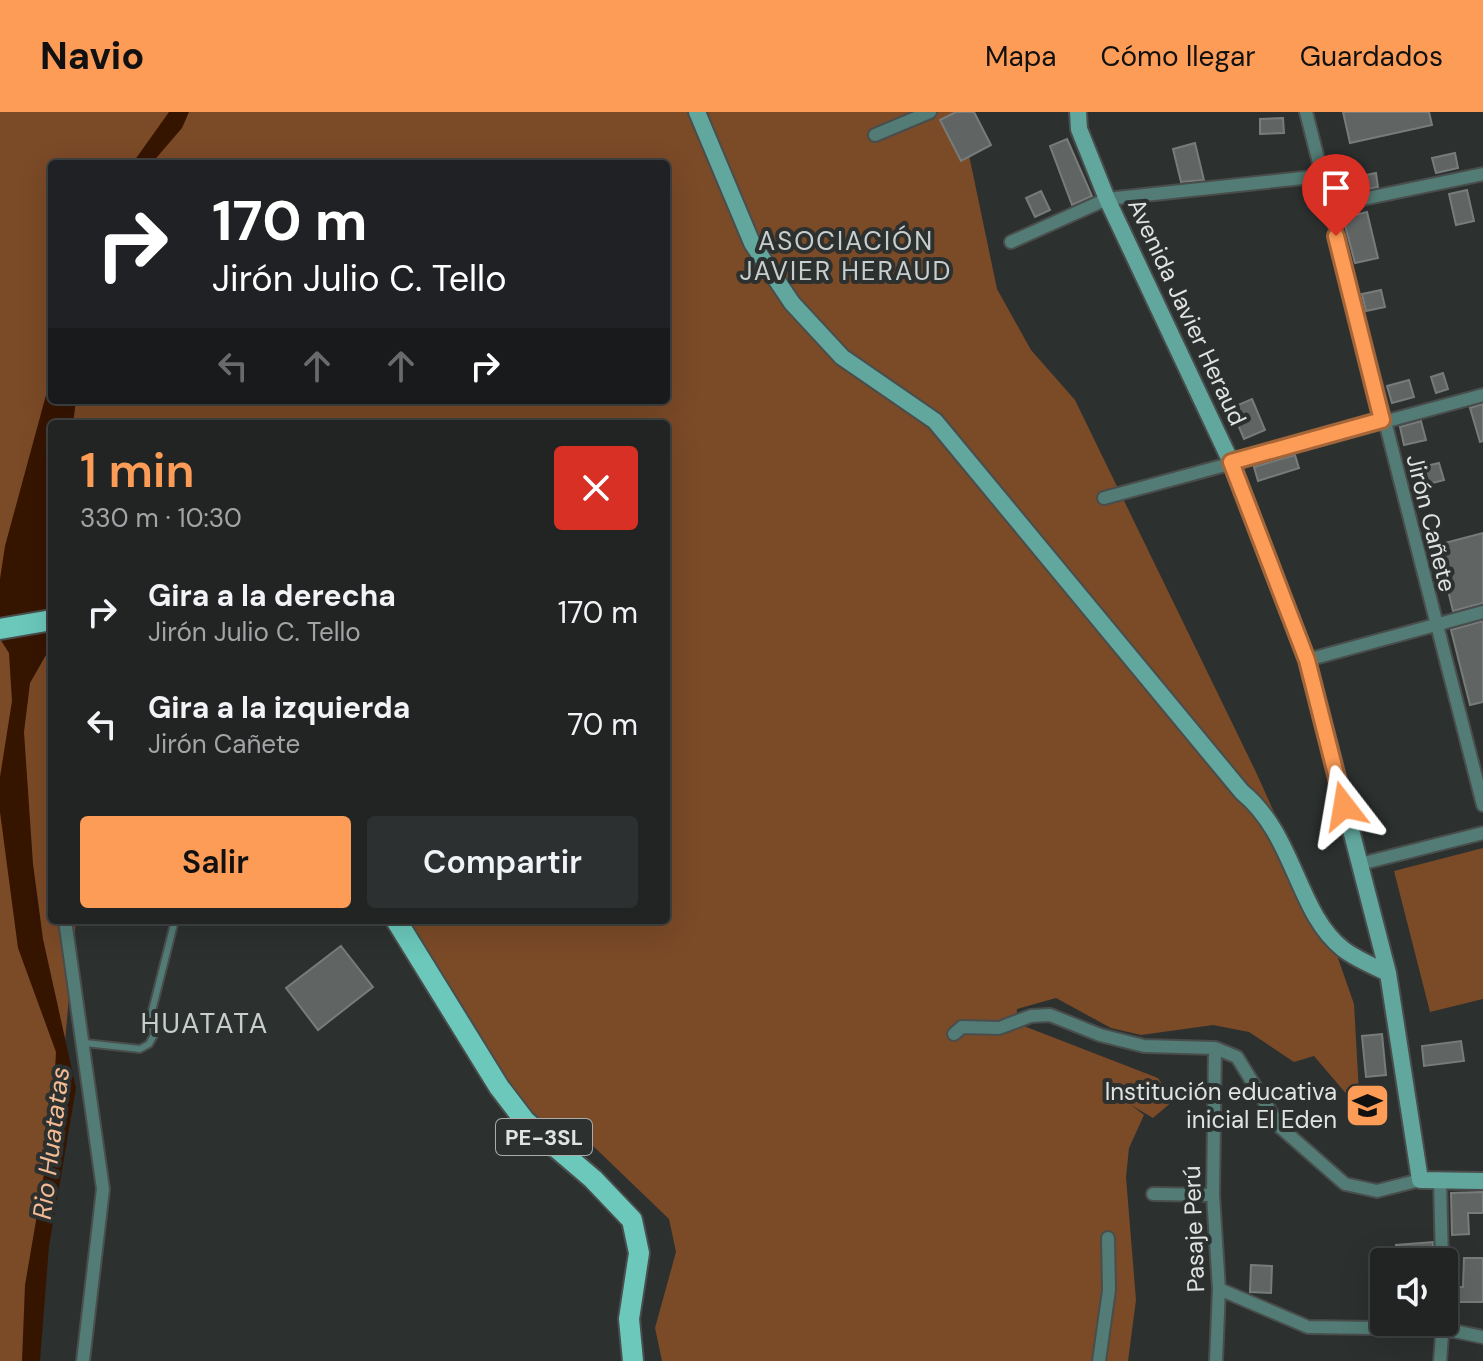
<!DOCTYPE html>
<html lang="es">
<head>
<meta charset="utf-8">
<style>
  body { margin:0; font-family:"DM Sans",sans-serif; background:#2d3030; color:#f1f3f6; height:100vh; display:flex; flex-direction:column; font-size:30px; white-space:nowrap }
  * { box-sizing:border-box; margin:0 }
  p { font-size:26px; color:#a2a4a6 }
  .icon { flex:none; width:44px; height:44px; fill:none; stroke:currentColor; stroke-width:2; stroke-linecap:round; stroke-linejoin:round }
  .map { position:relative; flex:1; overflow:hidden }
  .panel { position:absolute; left:48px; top:308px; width:622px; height:504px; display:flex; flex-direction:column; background:#212423; border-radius:8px; box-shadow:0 8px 32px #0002,0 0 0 2px #3e4141 }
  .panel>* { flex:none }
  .guide { position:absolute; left:48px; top:48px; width:622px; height:244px; border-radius:8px; box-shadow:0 8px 32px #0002,0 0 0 2px #3e4141; background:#202124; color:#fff; overflow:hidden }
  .tools { position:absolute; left:1370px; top:1136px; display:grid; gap:16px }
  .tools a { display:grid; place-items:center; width:88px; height:88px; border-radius:8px; background:#212423; box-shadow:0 8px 32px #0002,0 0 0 2px #3e4141; font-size:40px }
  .pin { position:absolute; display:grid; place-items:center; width:68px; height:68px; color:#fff; margin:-82px -34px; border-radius:50% 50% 50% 0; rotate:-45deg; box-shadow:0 0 8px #0007 }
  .pin .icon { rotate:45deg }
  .me { position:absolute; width:88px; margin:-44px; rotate:346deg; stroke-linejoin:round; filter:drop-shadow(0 0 6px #0008) }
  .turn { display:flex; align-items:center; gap:28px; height:168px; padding:0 32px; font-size:36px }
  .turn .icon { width:104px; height:104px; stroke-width:2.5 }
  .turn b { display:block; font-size:56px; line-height:68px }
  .lanes { display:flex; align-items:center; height:76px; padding:0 32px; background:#0003; justify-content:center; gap:40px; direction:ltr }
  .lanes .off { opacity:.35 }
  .round { display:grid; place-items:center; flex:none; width:84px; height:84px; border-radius:8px; background:#2d3030 }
  .summary { display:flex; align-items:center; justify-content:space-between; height:136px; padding:0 32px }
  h1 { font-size:48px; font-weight:600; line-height:60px; color:#fd9c56 }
  .action { display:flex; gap:16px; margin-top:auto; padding:16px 32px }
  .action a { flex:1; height:92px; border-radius:8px; background:#fd9c56; color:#111; font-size:32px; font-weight:600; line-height:92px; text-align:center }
  .action a+a { background:#2d3030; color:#f1f3f6 }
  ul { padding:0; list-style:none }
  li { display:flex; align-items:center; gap:24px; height:112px; padding:0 32px }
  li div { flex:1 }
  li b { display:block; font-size:30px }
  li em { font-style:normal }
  header { display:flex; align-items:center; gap:48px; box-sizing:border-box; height:112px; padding:0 40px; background:#fd9c56; color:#111 }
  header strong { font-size:38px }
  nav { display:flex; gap:44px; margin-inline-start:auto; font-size:28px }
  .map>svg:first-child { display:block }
</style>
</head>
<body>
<header>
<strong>Navio</strong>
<nav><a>Mapa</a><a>Cómo llegar</a><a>Guardados</a></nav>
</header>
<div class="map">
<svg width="1483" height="1249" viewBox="0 0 1483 1249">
  <rect width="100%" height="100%" fill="#2c302f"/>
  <!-- green -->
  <path fill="#7b4a27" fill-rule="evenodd" d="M0,0H960L997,177L1031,238L1075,288L1255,658L1331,826L1354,892L1360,998L1314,944L1294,950L1249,920L1213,913L1141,923L1111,916L1056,886L1017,897L1016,911L1158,966L1173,989L1153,1006L1131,993L1144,1003L1129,1036L1126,1065L1136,1188L1128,1249H662L655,1216L676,1140L669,1107L564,1006L557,1019L530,1037L396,808H666V312H52V808H76L36,1249H0ZM52,52H666V288H52Z
    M1483,736V887L1430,900L1394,759Z"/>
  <!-- water -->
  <path fill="#361500" d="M169,0H189L182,16L151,52H132Z
    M52,261V288H76L73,312H52V479L48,498L52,519L47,528L50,536L30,571L24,620L33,752L43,827L76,976L49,1134L40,1249H22L25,1173L52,1015L56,940L18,836L0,700V665L12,589L9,541L0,527V467L5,434Z"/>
  <!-- building -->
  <path fill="#606564" stroke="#777c7b" stroke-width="2" d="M956,0H974L991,33L961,49L940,8Z
    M1343,0H1429L1432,13L1350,31Z
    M1283,6L1284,21L1260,22V7Z
    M1067,27L1092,84L1072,93L1050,34Z
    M1195,31L1204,68L1181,70L1173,37Z
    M1455,41L1458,56L1436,61L1432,46Z
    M1376,61L1378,75L1340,83L1337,69Z
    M1467,78L1474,109L1456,113L1449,82Z
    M1041,79L1050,98L1035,105L1026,86Z
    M1367,100L1378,146L1355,151L1343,106Z
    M1381,178L1385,195L1366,199L1362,182Z
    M1443,261L1448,277L1436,281L1431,265Z
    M1409,268L1414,285L1392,291L1387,274Z
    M1252,287L1265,318L1244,327L1231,296Z
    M1483,292V329L1480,330L1470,296Z
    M1421,309L1426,328L1404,333L1400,315Z
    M1295,343L1299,356L1258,369L1254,355Z
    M1439,351L1444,368L1417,375L1413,357Z
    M1483,421V491L1453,499L1437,433Z
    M1483,509V590L1470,593L1451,518Z
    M341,834L373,875L318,918L286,876Z
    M1382,922L1386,963L1366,965L1362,924Z
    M1461,929L1464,949L1424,954L1422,934Z
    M1483,1080V1101H1468L1469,1122L1452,1123L1451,1081Z
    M1433,1130V1146L1426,1147V1150H1397L1396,1133Z
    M1464,1146H1483V1190H1454L1455,1175H1463Z
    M1251,1153L1272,1154L1271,1181L1250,1180Z"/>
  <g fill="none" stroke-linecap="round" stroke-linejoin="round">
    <defs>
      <path id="service" d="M85,931L140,937L149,932L154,923L152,899L175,808"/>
      <path id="minor" d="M1306,0L1483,693
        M875,23L930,0
        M1329,94L1483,62
        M1011,130L1107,87L1322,64
        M1104,386L1483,283
        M1307,548L1483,500
        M1360,752L1483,721
        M65,808L103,1077L83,1249
        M954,922L962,915L999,916L1031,904L1050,903L1100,923L1144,934L1215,936L1237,945L1280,1015L1345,1072L1377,1079L1420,1068
        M1215,936L1213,1083L1219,1177L1216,1249
        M1440,1068L1442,1150
        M1153,1082L1213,1083
        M1219,1177L1308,1215L1444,1217L1483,1225
        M1099,1249L1109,1178L1108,1126
        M1440,1249L1443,1210"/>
      <path id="secondary" d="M697,0L752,131L792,191L842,245L935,309L1242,680C1295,723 1297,801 1343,837C1356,847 1373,854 1388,861
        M1078,0L1079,17L1107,87L1231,350L1307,548L1388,861L1420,1068L1483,1069"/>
      <path id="primary" d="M0,517L52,508
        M396,808L499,975L525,1009L593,1067L632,1108L639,1141L629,1207L633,1249"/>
    </defs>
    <!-- service casing -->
    <use href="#service" stroke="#494d4c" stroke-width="10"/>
    <!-- minor casing -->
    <use href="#minor" stroke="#494d4c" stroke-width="16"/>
    <!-- secondary casing -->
    <use href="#secondary" stroke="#494d4c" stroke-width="20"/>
    <!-- primary casing -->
    <use href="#primary" stroke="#494d4c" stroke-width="24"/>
    <!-- service -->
    <use href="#service" stroke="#527c75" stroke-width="6"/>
    <!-- minor -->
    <use href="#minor" stroke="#527c75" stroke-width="12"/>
    <!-- secondary -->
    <use href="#secondary" stroke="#61a79d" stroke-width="16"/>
    <!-- primary -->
    <use href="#primary" stroke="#6bc8bb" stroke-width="20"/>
  </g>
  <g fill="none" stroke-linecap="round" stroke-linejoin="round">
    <defs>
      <path id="route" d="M1336,124L1382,308L1231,350L1307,548L1344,694"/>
    </defs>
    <!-- route casing -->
    <use href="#route" stroke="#a46538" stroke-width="20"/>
    <!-- route -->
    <use href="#route" stroke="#fd9c56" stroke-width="14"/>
  </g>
  <!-- icons -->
  <defs>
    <symbol id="school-square" viewBox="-11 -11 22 22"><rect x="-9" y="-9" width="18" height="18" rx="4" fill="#fd9c56" stroke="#2c302f"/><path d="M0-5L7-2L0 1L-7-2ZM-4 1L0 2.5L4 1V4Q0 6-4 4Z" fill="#111"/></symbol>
  </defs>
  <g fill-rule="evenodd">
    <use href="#school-square" x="1342" y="968" width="51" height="51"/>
  </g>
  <g text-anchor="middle" stroke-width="8" stroke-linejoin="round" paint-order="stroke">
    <!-- shield labels -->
    <rect fill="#2c302f" stroke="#aaadac" stroke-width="2" x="496" y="1007" width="96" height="36" rx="6"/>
    <g font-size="22" font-weight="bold" fill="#e0e3e2">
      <text x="544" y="1033">PE-3SL</text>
    </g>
    <!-- street labels -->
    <g font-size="24" fill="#e0e3e2" stroke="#2c302f">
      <text transform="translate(1187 200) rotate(65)" y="8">Avenida Javier Heraud</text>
      <text transform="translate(1431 411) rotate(76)" y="8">Jirón Cañete</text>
      <text transform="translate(1194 1117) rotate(-92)" y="8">Pasaje Perú</text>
    </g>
    <!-- poi labels -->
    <g font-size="24" fill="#e0e3e2" stroke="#2c302f" text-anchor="end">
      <text x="1337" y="988">Institución educativa<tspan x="1337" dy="28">inicial El Eden</tspan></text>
    </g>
    <!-- neighbourhood labels -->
    <g font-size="26" letter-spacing="2" fill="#c8cecd" stroke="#2c302f">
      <text x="846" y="138">ASOCIACIÓN<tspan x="846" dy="30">JAVIER HERAUD</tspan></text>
    </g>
    <!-- water labels -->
    <g font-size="26" font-style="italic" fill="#f3bb95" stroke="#2c302f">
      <text transform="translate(51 1031) rotate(-83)" y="9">Rio Huatatas</text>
    </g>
    <!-- quarter labels -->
    <g font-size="28" letter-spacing="2" fill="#c8cecd" stroke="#2c302f">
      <text x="205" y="921">HUATATA</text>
    </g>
  </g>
</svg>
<div class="tools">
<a><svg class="icon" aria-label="sound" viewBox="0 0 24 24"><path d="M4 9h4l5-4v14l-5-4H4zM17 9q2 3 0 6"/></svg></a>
</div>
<div class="pin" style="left:1336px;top:124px;background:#d93025"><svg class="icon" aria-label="arrive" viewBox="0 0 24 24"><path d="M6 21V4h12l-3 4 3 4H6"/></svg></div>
<svg class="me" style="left:1344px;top:694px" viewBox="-20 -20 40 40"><path d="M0-17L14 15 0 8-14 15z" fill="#fd9c56" stroke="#fff" stroke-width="4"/></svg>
<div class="guide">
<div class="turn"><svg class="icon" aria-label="right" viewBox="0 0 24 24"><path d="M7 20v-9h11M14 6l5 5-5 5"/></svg><div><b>170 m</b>Jirón Julio C. Tello</div></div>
<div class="lanes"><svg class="icon off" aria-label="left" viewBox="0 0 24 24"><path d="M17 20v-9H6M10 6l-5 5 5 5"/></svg><svg class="icon off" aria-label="ahead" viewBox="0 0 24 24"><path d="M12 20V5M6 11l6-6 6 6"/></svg><svg class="icon off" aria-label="ahead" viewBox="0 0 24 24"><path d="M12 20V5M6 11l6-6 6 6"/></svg><svg class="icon" aria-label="right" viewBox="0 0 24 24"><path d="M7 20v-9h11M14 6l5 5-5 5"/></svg></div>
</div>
<section class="panel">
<div class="summary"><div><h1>1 min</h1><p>330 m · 10:30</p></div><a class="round" style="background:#d93025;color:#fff"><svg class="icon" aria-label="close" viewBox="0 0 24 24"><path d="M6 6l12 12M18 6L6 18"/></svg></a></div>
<ul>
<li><svg class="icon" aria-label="right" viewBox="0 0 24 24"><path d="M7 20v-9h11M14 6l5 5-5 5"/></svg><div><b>Gira a la derecha</b><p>Jirón Julio C. Tello</p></div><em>170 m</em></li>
<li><svg class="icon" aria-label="left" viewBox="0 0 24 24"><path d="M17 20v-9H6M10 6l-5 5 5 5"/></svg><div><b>Gira a la izquierda</b><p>Jirón Cañete</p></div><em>70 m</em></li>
</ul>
<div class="action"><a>Salir</a><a>Compartir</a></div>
</section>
</div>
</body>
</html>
